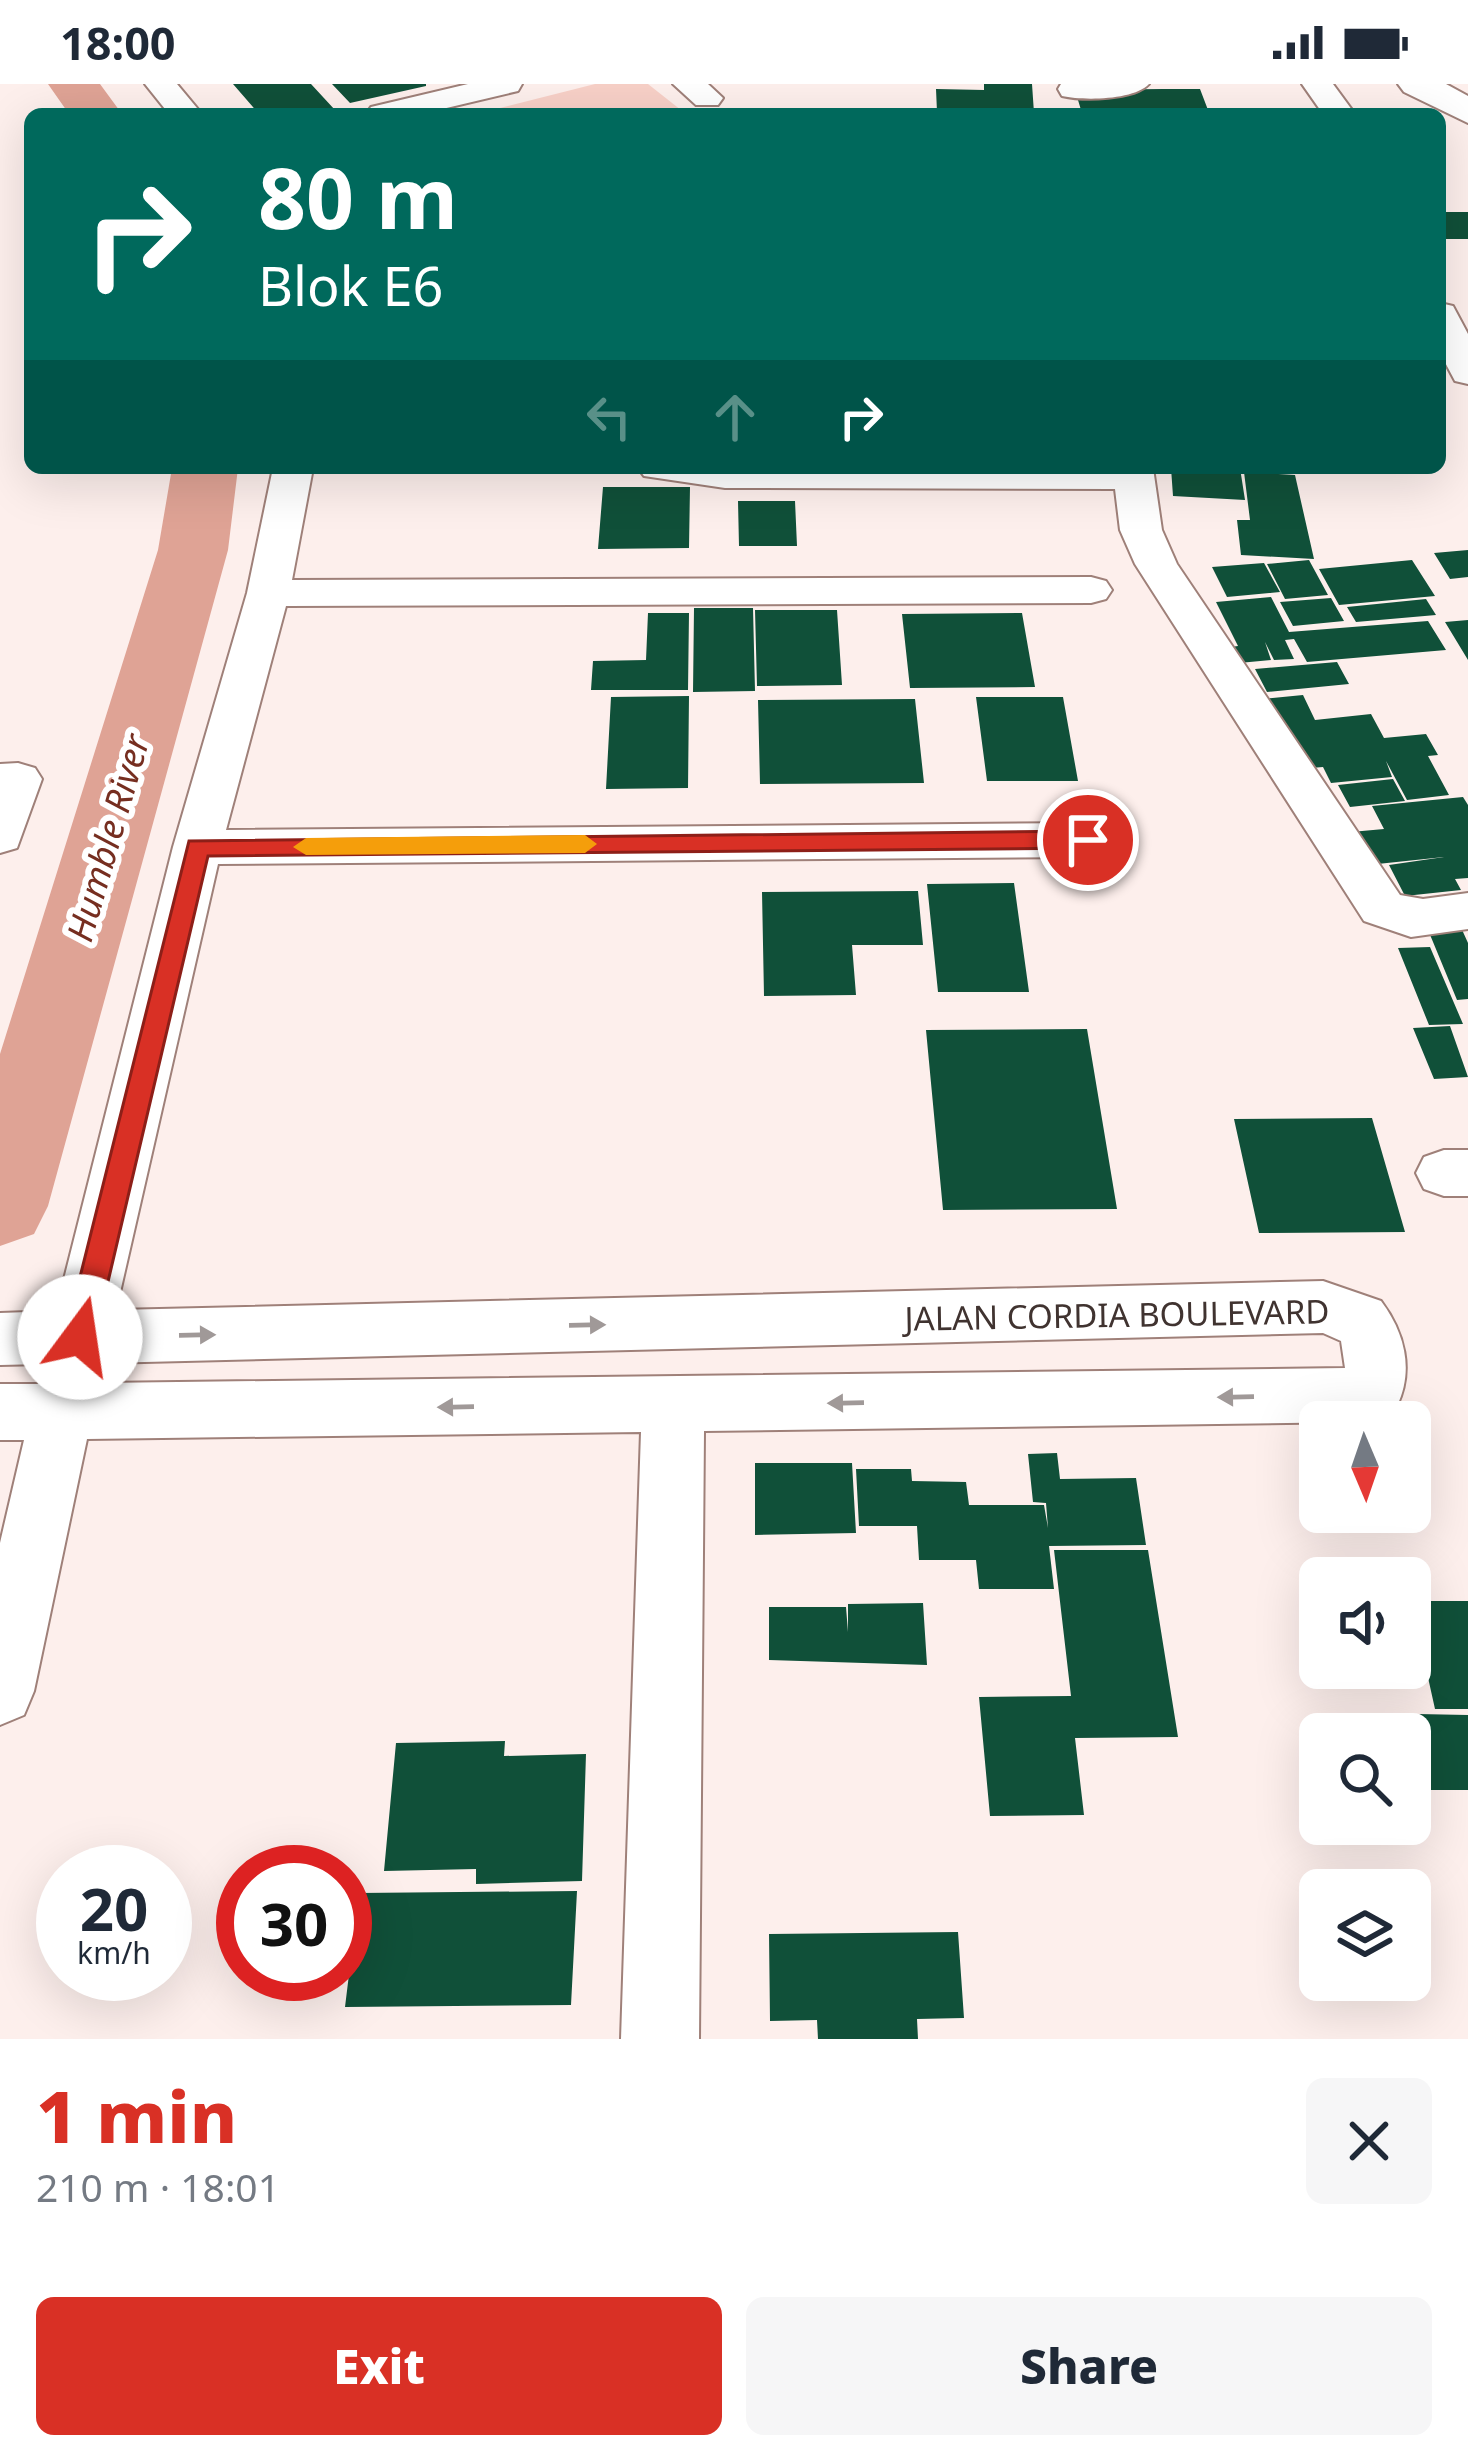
<!DOCTYPE html>
<html lang="en">
<head>
<meta charset="utf-8">
<style>
  body { margin:0; font-family:"Noto Sans",sans-serif; background:#f6f6f7; color:#1f2937; height:100vh; display:flex; flex-direction:column; font-size:45px; white-space:nowrap }
  * { box-sizing:border-box; margin:0 }
  p { font-size:39px; color:#747a83 }
  .icon { flex:none; width:66px; height:66px; fill:none; stroke:currentColor; stroke-width:2; stroke-linecap:round; stroke-linejoin:round }
  .map { position:relative; height:1955px; overflow:hidden }
  .drawer { display:flex; flex-direction:column; background:#fff; flex:1 }
  .drawer>* { flex:none }
  .banner { position:absolute; left:24px; top:24px; width:1422px; height:366px; border-radius:18px; box-shadow:0 12px 48px #0002; background:#00695c; color:#fff; overflow:hidden }
  .needle { width:78px; rotate:178deg }
  .controls { position:absolute; left:1299px; top:1317px; display:grid; gap:24px }
  .controls a { display:grid; place-items:center; width:132px; height:132px; border-radius:18px; background:#fff; box-shadow:0 12px 48px #0002; font-size:60px }
  .speed { position:absolute; left:36px; top:1761px; display:flex; gap:24px; font-size:60px; font-weight:700; text-align:center }
  .speed>* { display:grid; place-content:center; width:156px; height:156px; border-radius:50%; background:#fff; box-shadow:0 12px 48px #0002; line-height:1 }
  .speed small { font-size:30px; font-weight:400 }
  .speed .limit { border:18px solid #d22; background:#fff; color:#111 }
  .pin { position:absolute; display:grid; place-items:center; width:102px; height:102px; color:#fff; margin:-51px; border:6px solid #fff; border-radius:50%; box-shadow:0 3px 12px #0007 }
  .me { position:absolute; width:132px; margin:-66px; rotate:14deg; stroke-linejoin:round; filter:drop-shadow(0 0 9px #0008) }
  .turn { display:flex; align-items:center; gap:42px; height:252px; padding:0 36px; font-size:54px }
  .turn .icon { width:156px; height:156px; stroke-width:2.5 }
  .turn b { display:block; font-size:84px; line-height:102px }
  .lanes { display:flex; align-items:center; height:114px; padding:0 36px; background:#0003; justify-content:center; gap:60px; direction:ltr }
  .lanes .off { opacity:.35 }
  .round { display:grid; place-items:center; flex:none; width:126px; height:126px; border-radius:18px; background:#f6f6f7 }
  .summary { display:flex; align-items:center; justify-content:space-between; height:204px; padding:0 36px }
  h1 { font-size:72px; font-weight:800; line-height:90px; color:#d93025 }
  .primary-button { display:flex; gap:24px; margin-top:auto; padding:24px 36px }
  .primary-button a { flex:1; height:138px; border-radius:18px; background:#d93025; color:#fff; font-size:48px; font-weight:800; line-height:138px; text-align:center }
  .primary-button a+a { background:#f6f6f7; color:#1f2937 }
  .status { display:flex; justify-content:space-between; align-items:center; height:84px; padding:0 60px; background:#fff; direction:ltr }
  .status svg { height:33px; fill:currentColor }
  .map>svg:first-child { display:block }
</style>
</head>
<body>
<div class="status"><b>18:00</b><svg viewBox="0 0 49 12"><path d="M0 12V9h3v3zM5 12V6h3v6zM10 12V3h3v9zM15 12V0h3v12zM26 1h20v11H26zM47 4h2v5h-2z"/></svg></div>
<div class="map">
<svg width="1468" height="1955" viewBox="0 0 1468 1955">
  <rect width="100%" height="100%" fill="#fdefec"/>
  <!-- green -->
  <path fill="#f7d0c7" d="M595,0H648L686,30H476Z"/>
  <g fill="none" stroke-linecap="round" stroke-linejoin="round">
    <!-- river -->
    <path fill="#dfa395" fill-rule="evenodd" d="M48,0H100L122,30H69Z
      M172,384H238L228,466L48,1122L34,1150L0,1162V970L158,466Z"/>
  </g>
  <!-- building -->
  <path fill="#105039" d="M233,0H311L335,26L259,30Z
    M332,0H426V2L350,19Z
    M984,0H1032L1034,29L937,28L936,5L984,6Z
    M1162,5H1200L1208,26H1203L1204,30L1081,26L1075,6Z
    M1440,128H1468V155H1440Z
    M1171,384H1240L1245,416L1173,412Z
    M1244,388L1295,391L1314,475L1241,471L1237,436H1250Z
    M603,403H690L689,464L598,465Z
    M738,417H795L797,462H739Z
    M1468,466V493L1450,495L1434,469Z
    M1309,476L1328,511L1285,515L1267,480Z
    M1412,476L1435,512L1339,521L1319,485Z
    M1264,479L1280,508L1227,513L1212,483Z
    M1271,513L1289,548L1428,537L1446,566L1307,578L1294,555L1285,556L1294,575L1274,576L1265,558L1271,576L1239,579L1231,563L1238,562L1216,518Z
    M1331,514L1344,537L1293,542L1280,518Z
    M1426,515L1436,531L1356,538L1347,523Z
    M694,524H753L755,607L693,608Z
    M755,526H837L842,601L757,602Z
    M648,529H689L688,606H591L593,577L646,576Z
    M1022,529L1035,603L910,604L902,530Z
    M1468,536V576L1445,538Z
    M1337,578L1349,600L1267,608L1255,585Z
    M1303,611L1315,636L1371,630L1384,654L1426,650L1438,671L1428,672L1449,711L1407,716L1386,677L1392,693L1331,699L1323,683L1311,684L1263,615Z
    M689,612L688,704L606,705L611,613Z
    M976,613H1063L1078,697H987Z
    M915,615L924,699L760,700L758,616Z
    M1393,695L1405,717L1350,723L1338,701Z
    M1463,713L1468,721V794L1455,795L1461,806L1405,812L1389,781L1444,773L1368,781L1351,748L1384,745L1372,722Z
    M1014,799L1029,908H938L927,800Z
    M918,807L923,861H852L856,911L764,912L762,808Z
    M1459,839L1468,859V915L1457,916L1426,841Z
    M1430,863L1463,940L1429,941L1398,864Z
    M1450,942L1468,993L1434,995L1413,944Z
    M1087,945L1117,1125L943,1126L926,946Z
    M1372,1034L1405,1148L1259,1149L1234,1035Z
    M1057,1369L1060,1395L1136,1394L1146,1461L1049,1462L1054,1505H979L976,1476H919L917,1442H859L856,1385H911L912,1397L966,1398L969,1421H1044L1048,1444L1046,1419L1033,1418L1028,1370Z
    M755,1379H852L856,1449L755,1451Z
    M1054,1466H1148L1178,1653L1075,1654L1084,1731L990,1732L979,1613L1071,1612Z
    M1339,1487L1402,1488L1403,1494H1341Z
    M1411,1517H1468V1625H1435Z
    M923,1519L927,1581L769,1576V1523H846L848,1548V1520Z
    M1410,1534H1412L1424,1588H1410Z
    M1366,1629L1468,1631V1706H1410V1650H1370Z
    M505,1657L504,1672L586,1670L582,1797L476,1800V1785L384,1787L396,1659Z
    M577,1807L571,1921L345,1923L359,1809Z
    M958,1848L964,1934L917,1935L918,1955H818L817,1936L770,1937L769,1850Z"/>
  <g fill="none" stroke-linecap="round" stroke-linejoin="round">
    <defs>
      <path id="street" d="M145,0H177L202,30H169Z
        M468,0H522L518,7L421,30H366L371,23Z
        M673,0H708L723,14L718,21H696Z
        M1061,0H1149C1134,16 1084,17 1062,12L1058,5Z
        M1302,0H1333L1355,30H1323Z
        M1440,219L1453,222L1468,250V300L1455,297L1440,269Z
        M273,384H313L292,496L1091,493L1106,497L1112,506L1106,515L1091,519L286,522L226,746L1088,739L1105,744L1112,756L1105,768L1088,773L218,780L116,1226L1323,1197L1381,1217C1405,1249 1414,1286 1397,1322L1355,1338L704,1347L699,1955H621L641,1348L87,1355L34,1607L24,1631L0,1641V1459L24,1356H0V1300H38L43,1280L0,1281V1229L56,1227L173,763L247,509ZM1323,1249L1341,1257L1345,1284L100,1299L104,1279Z
        M638,384H1153L1162,446L1177,480L1400,811L1423,815L1468,809V845L1411,853L1364,837L1135,480L1120,446L1115,405L725,404L644,392Z
        M18,679L35,684L42,695L17,764L0,769V680Z
        M1444,1066H1468V1112H1444L1424,1105L1416,1089L1424,1073Z"/>
      <path id="highway" d="M1398,0H1446L1468,12V39L1404,8Z"/>
    </defs>
    <!-- street casing -->
    <use href="#street" stroke="#9f8079" stroke-width="4"/>
    <!-- highway casing -->
    <use href="#highway" stroke="#9f8079" stroke-width="4"/>
    <!-- street -->
    <use href="#street" fill="#fff" fill-rule="evenodd"/>
    <!-- highway -->
    <use href="#highway" fill="#fff" fill-rule="evenodd"/>
  </g>
  <!-- one-way arrows -->
  <defs><path id="oneway-solid" d="M-6-.8H1V-3.2L6.5 0L1 3.2V.8H-6Z" transform="scale(3)"/></defs>
  <g fill="#a09998">
    <use href="#oneway-solid" transform="translate(587 1241) rotate(-1)"/>
    <use href="#oneway-solid" transform="translate(197 1251) rotate(-1)"/>
    <use href="#oneway-solid" transform="translate(1236 1313) rotate(179)"/>
    <use href="#oneway-solid" transform="translate(846 1319) rotate(179)"/>
    <use href="#oneway-solid" transform="translate(456 1323) rotate(179)"/>
  </g>
  <!-- route -->
  <path fill="#d93025" stroke="#8d1f18" stroke-width="3" d="M1088,747L1100,756L1088,764L208,772L95,1253L91,1263L80,1267L69,1263L65,1253L189,757Z"/>
  <!-- slow -->
  <path fill="#f59e0b" d="M585,751L597,760L585,769L306,771L293,763L306,754Z"/>
  <g text-anchor="middle" stroke-width="12" stroke-linejoin="round" paint-order="stroke">
    <!-- street labels -->
    <g font-size="33" fill="#403330" stroke="#fff">
      <text transform="translate(1117 1231) rotate(-1)" y="12">JALAN CORDIA BOULEVARD</text>
    </g>
    <!-- water labels -->
    <g font-size="36" font-style="italic" fill="#762e20" stroke="#fff">
      <text transform="translate(108 754) rotate(-74)" y="13">Humble River</text>
    </g>
  </g>
</svg>
<div class="controls">
<a><svg class="needle" viewBox="-14 -14 28 28"><path d="M0-13l5 13h-10z" fill="#e53935"/><path d="M0 13l5-13h-10z" fill="#747a83"/></svg></a>
<a><svg class="icon" aria-label="sound" viewBox="0 0 24 24"><path d="M4 9h4l5-4v14l-5-4H4zM17 9q2 3 0 6"/></svg></a>
<a><svg class="icon" aria-label="search" viewBox="0 0 24 24"><circle cx="10" cy="10" r="6"/><path d="M15 15l6 6"/></svg></a>
<a><svg class="icon" aria-label="layers" viewBox="0 0 24 24"><path d="M12 4l9 5-9 5-9-5zM3 14l9 5 9-5"/></svg></a>
</div>
<div class="speed"><div>20<small>km/h</small></div><div class="limit">30</div></div>
<div class="pin" style="left:1088px;top:756px;background:#d93025"><svg class="icon" aria-label="arrive" viewBox="0 0 24 24"><path d="M6 21V4h12l-3 4 3 4H6"/></svg></div>
<svg class="me" style="left:80px;top:1253px" viewBox="-20 -20 40 40"><circle r="19" fill="#fff"/><path d="M0-13L10 11 0 6-10 11z" fill="#d93025"/></svg>
<div class="banner">
<div class="turn"><svg class="icon" aria-label="right" viewBox="0 0 24 24"><path d="M7 20v-9h11M14 6l5 5-5 5"/></svg><div><b>80 m</b>Blok E6</div></div>
<div class="lanes"><svg class="icon off" aria-label="left" viewBox="0 0 24 24"><path d="M17 20v-9H6M10 6l-5 5 5 5"/></svg><svg class="icon off" aria-label="ahead" viewBox="0 0 24 24"><path d="M12 20V5M6 11l6-6 6 6"/></svg><svg class="icon" aria-label="right" viewBox="0 0 24 24"><path d="M7 20v-9h11M14 6l5 5-5 5"/></svg></div>
</div>
</div>
<section class="drawer">
<div class="summary"><div><h1>1 min</h1><p>210 m · 18:01</p></div><a class="round"><svg class="icon" aria-label="close" viewBox="0 0 24 24"><path d="M6 6l12 12M18 6L6 18"/></svg></a></div>
<div class="primary-button"><a>Exit</a><a>Share</a></div>
</section>
</body>
</html>
